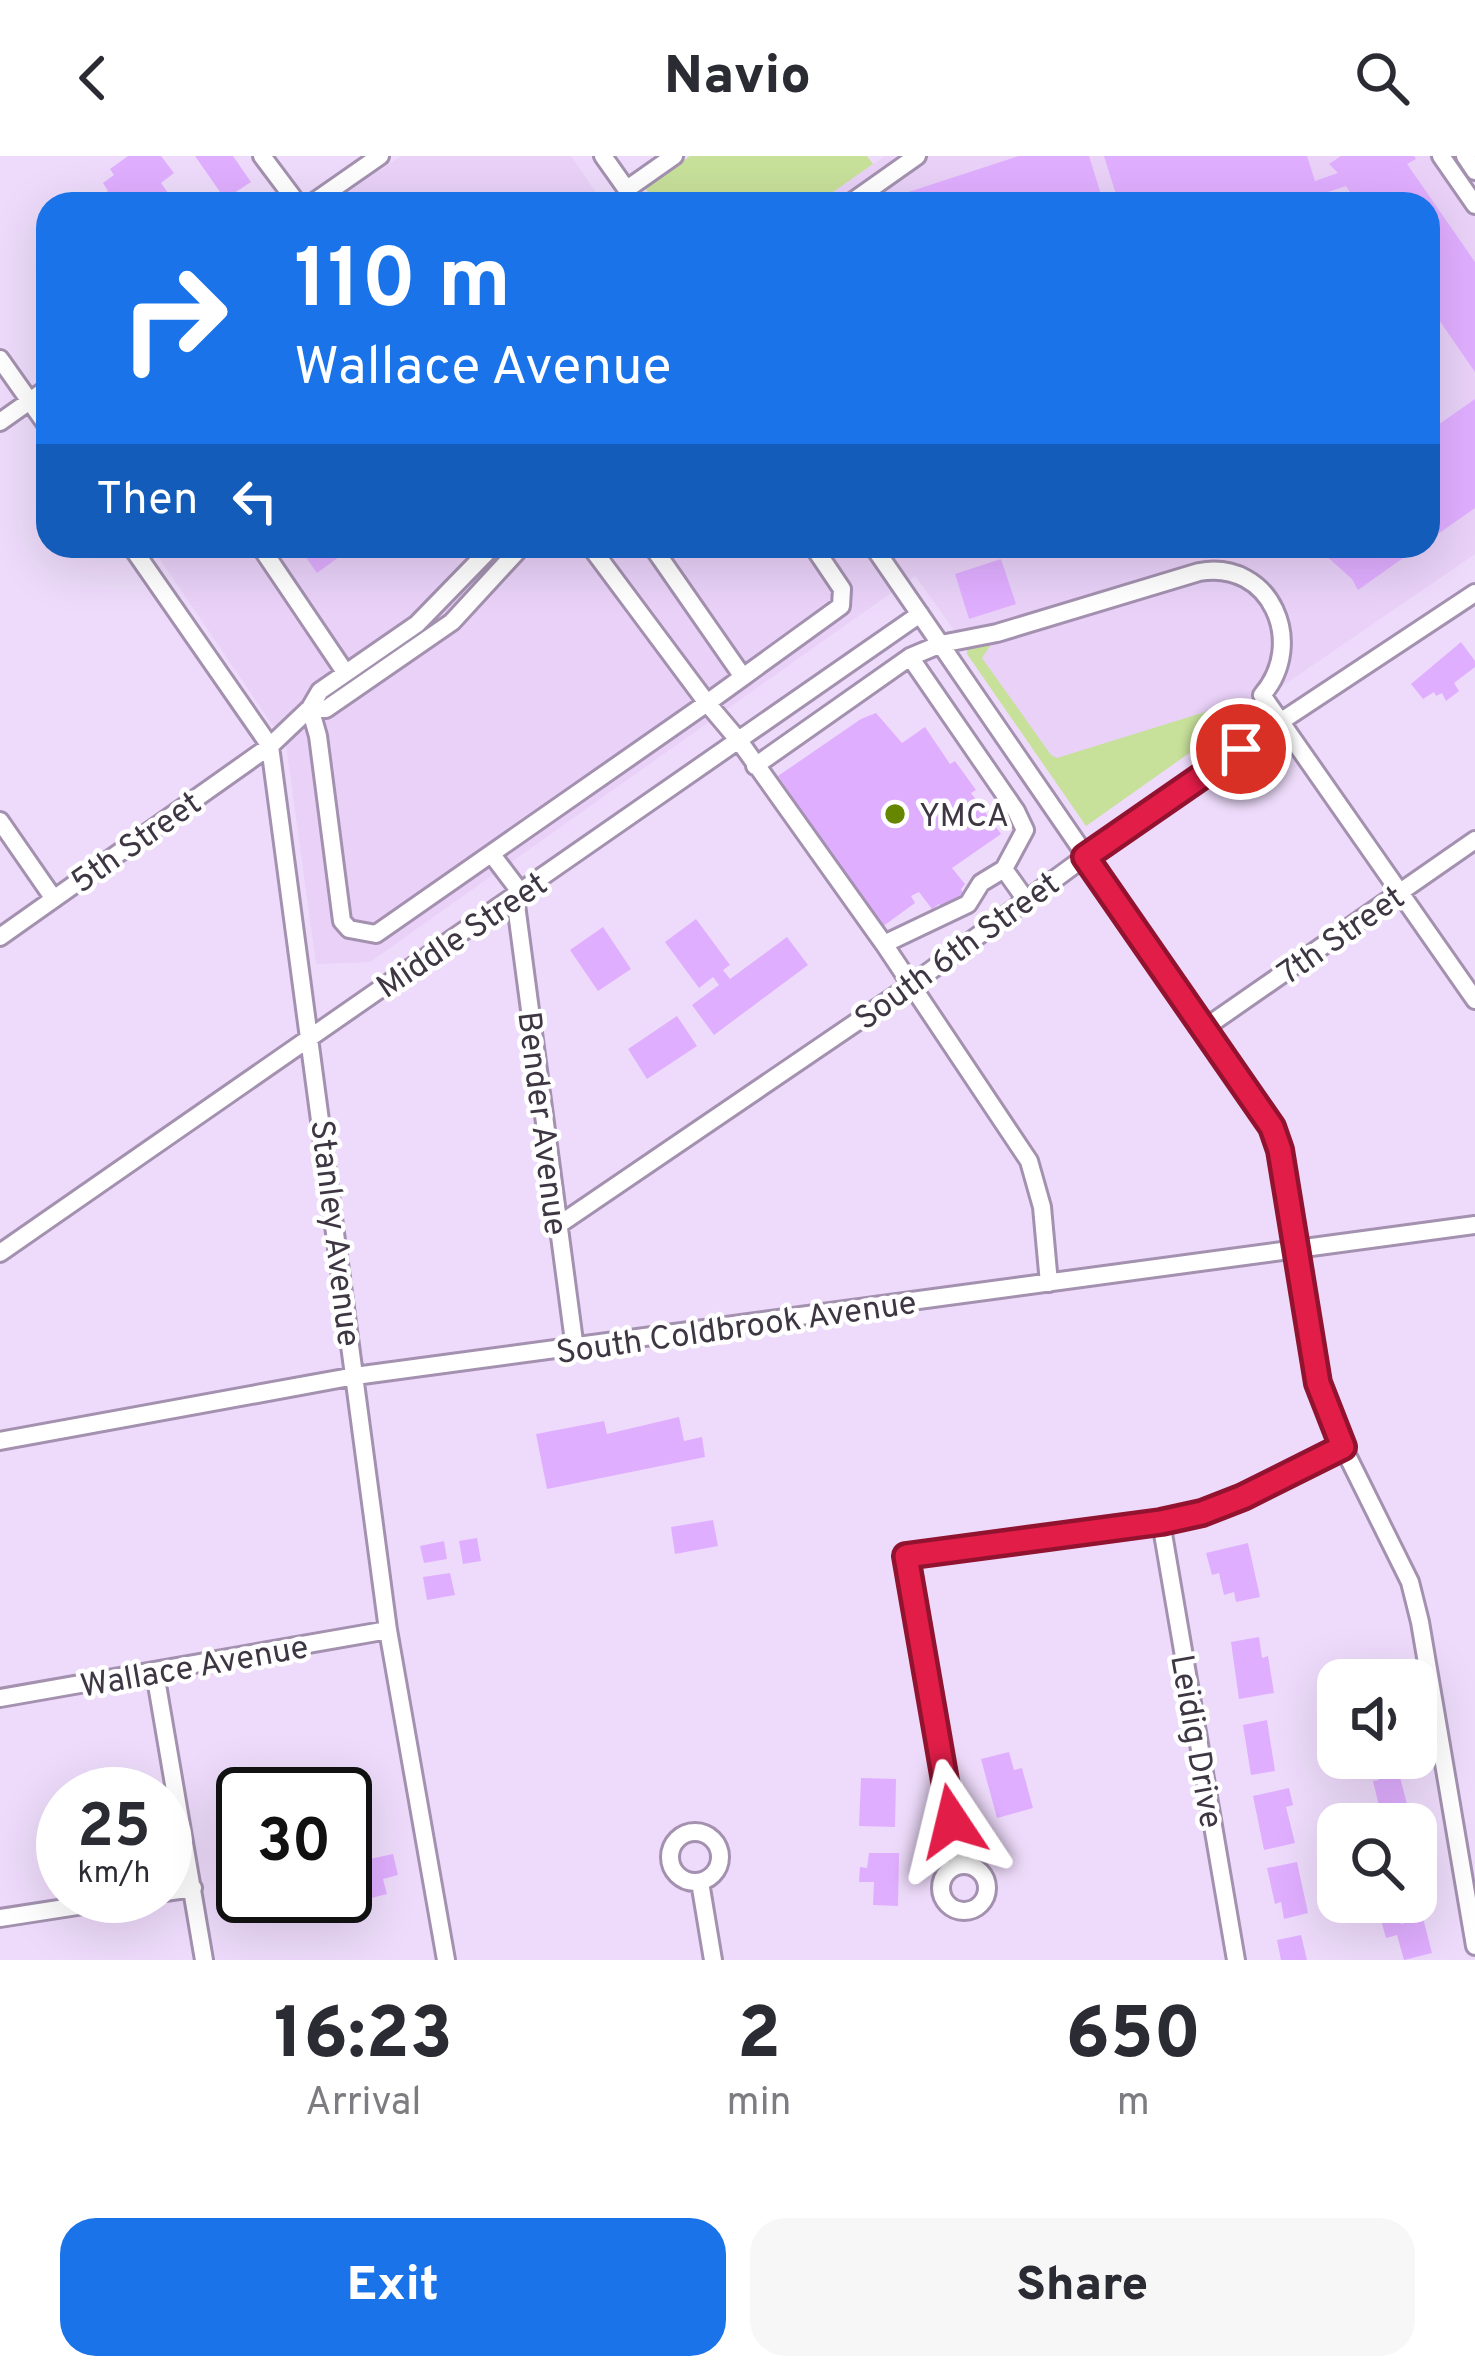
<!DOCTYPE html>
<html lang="en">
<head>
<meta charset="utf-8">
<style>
  body { margin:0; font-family:Overpass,sans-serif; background:#f7f7f7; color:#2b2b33; height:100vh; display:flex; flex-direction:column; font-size:45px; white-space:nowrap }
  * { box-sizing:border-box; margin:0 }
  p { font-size:39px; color:#7c7c81 }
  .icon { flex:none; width:66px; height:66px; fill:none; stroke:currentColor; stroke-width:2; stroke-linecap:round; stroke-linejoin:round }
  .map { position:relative; height:1804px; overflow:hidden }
  .sheet { display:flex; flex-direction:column; background:#fff; flex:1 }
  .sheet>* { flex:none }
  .top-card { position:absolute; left:36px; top:36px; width:1404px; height:366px; border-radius:36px; box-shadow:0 12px 48px #0002; background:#1a73e8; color:#fff; overflow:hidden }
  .fabs { position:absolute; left:1317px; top:1503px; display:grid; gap:24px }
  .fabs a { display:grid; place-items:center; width:120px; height:120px; border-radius:24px; background:#fff; box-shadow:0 12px 48px #0002; font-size:60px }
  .speed { position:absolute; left:36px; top:1611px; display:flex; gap:24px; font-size:60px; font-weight:700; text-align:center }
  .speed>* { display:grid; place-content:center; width:156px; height:156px; border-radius:50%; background:#fff; box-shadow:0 12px 48px #0002; line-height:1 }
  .speed small { font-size:30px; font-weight:400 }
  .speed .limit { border:6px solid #111; border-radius:18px; background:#fff; color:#111 }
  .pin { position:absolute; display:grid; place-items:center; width:102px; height:102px; color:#fff; margin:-51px; border:6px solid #fff; border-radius:50%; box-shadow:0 3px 12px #0007 }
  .me { position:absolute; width:132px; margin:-66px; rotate:350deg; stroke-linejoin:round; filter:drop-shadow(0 0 9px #0008) }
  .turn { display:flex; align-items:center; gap:42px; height:252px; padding:0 60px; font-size:54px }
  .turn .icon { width:156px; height:156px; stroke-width:2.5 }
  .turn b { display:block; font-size:84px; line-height:102px }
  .then { display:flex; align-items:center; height:114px; padding:0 60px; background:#0003; gap:24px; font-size:45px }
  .eta { display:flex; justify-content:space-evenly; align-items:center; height:204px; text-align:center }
  .eta b { font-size:72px; font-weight:800; line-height:84px }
  .action { display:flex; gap:24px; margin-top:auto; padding:24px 60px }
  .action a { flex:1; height:138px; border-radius:36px; background:#1a73e8; color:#fff; font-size:48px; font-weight:800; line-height:138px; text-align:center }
  .action a+a { background:#f7f7f7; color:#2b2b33 }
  header { display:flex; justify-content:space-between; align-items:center; height:156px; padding:0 60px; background:#fff; font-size:54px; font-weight:800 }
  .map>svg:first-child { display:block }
</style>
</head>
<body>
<header><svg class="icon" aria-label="back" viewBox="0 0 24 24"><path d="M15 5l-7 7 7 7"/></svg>Navio<svg class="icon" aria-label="search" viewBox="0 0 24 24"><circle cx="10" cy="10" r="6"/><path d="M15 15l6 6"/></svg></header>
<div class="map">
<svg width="1475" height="1804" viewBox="0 0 1475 1804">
  <rect width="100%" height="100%" fill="#eedbfb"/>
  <!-- built -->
  <path fill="#e9d1f8" d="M401,0H571L604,48H331Z
    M885,0H1446L1475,43V398L1090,662L915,420L370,806L316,808L286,589L151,390H1428V48H816Z"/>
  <!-- green -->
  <path fill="#c7e09a" d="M690,0H867L873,8L816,48H656L645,32Z
    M988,484L992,487L982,502L1051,599L1057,602L1247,543L1253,552L1086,670L967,498V491Z"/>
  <!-- building -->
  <path fill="#e0aeff" d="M128,0H161L174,17L161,27L176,48H100L96,44L108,35L103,27L114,19L110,13Z
    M195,0H233L251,26L225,43Z
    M1019,0H1089L1104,48H886L884,44Z
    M1104,0H1307L1315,25L1338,17L1329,8L1341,0H1414L1416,3L1407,8L1475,106V216L1428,148V48H1358L1346,30L1319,39L1322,48H1119Z
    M1475,243V352L1428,385V276Z
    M298,390H354L317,417Z
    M1315,390H1420L1358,434L1352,423Z
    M1001,403L1016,448L969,463L955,418Z
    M1461,486L1475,505V511L1454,527L1459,535L1446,545L1442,537L1436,540L1434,536L1423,543L1411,528Z
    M876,557L902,587L925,571L950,608L955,605L976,634L971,637L1001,678L952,712L965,728L961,733L964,739L943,754L939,748L932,753L919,736L911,740L915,747L882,771L778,620L861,563Z
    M696,763L730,809L723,814L730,823L787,781L808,809L714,879L692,849L719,829L713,821L699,832L665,786Z
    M603,771L631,813L598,835L570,794Z
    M677,860L697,890L647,923L628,893Z
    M679,1261L684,1285L702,1281L705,1301L547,1333L536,1278L604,1265L607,1278Z
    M713,1364L718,1390L675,1398L671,1371Z
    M477,1382L481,1405L463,1408L459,1385Z
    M444,1385L447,1403L424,1407L420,1390Z
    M1248,1387L1260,1441L1236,1446L1234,1436L1224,1439L1219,1417L1212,1419L1206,1397Z
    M450,1417L455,1439L427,1444L423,1421Z
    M1259,1481L1262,1502L1268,1500L1274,1537L1239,1543L1231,1486Z
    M1267,1564L1275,1615L1251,1619L1243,1569Z
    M1009,1596L1014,1614L1022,1612L1033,1652L997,1662L981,1603Z
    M1374,1602H1395L1408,1652L1381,1658L1373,1625L1379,1624Z
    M861,1622L896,1623L895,1671L859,1670Z
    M1289,1632L1293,1649L1286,1651L1295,1687L1264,1694L1253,1640Z
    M366,1688L370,1703L393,1698L398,1719L383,1723L387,1738L352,1747L345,1724L353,1720L347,1694Z
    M869,1697H899L898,1750L873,1749L874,1726H859L860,1711L867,1712Z
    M243,1699V1740L253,1742L229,1747L222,1717L229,1716L224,1704Z
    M1297,1706L1308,1757L1284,1763L1281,1746L1275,1748L1267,1712Z
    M1396,1747L1401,1768L1423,1762L1432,1797L1404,1804L1397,1779L1386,1782L1378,1753Z
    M1301,1779L1307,1804H1281L1277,1784Z"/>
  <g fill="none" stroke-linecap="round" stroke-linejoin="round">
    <defs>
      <path id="minor" d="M262,0L298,48
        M603,0L637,48
        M1441,0L1475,49
        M1465,0L1475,15
        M627,33L674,0
        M311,48L380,0
        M849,48L917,0
        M0,203L48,271
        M0,266L48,232
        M131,390L270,590L388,1474L446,1804
        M260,390L345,516
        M493,390L417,468L320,535L310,552L326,553L452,466L522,390
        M590,390L707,547L743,521L652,390
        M873,390L1272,971L1280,994L1318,1227L1343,1291L1410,1426L1420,1466L1475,1790
        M910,501L1016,655L1025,674L1004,713L1026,744
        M743,521L841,450L842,433L813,390
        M755,610L910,501L941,488L997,477L1199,416C1271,403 1307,488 1262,539L1475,844
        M0,665L54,743
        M493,700L521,737
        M515,741L575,1193
        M0,781L270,590L310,552L318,580L342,765L349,773L376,778L707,547L740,586L884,788L1029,1005L1042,1051L1049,1127
        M884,788L968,748L981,727L1004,713
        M1206,871L1475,684
        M557,1070L911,829L1085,701L1280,566L1475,437
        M0,1097L920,458
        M0,1285L355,1220L1475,1069
        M1161,1366L1236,1804
        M155,1517L204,1804
        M0,1542L388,1474
        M670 1701a25 25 0 1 1 50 0a25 25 0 1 1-50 0Z
        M960,1709L906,1400L1161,1366L1201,1357L1243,1341L1343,1291
        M941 1732a23 23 0 1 1 46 0a23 23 0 1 1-46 0Z
        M700,1726L713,1804
        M165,1736L193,1732
        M0,1762L142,1740"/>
    </defs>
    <!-- minor casing -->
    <use href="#minor" stroke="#a391af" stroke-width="22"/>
    <!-- minor -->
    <use href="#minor" stroke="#fff" stroke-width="16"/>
  </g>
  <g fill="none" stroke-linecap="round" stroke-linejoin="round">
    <defs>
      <path id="route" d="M952,1665L906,1400L1161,1366L1202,1357L1243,1341L1343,1291L1318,1227L1280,994L1272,971L1085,701L1241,593"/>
    </defs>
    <!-- route casing -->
    <use href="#route" stroke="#92132f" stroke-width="30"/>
    <!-- route -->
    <use href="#route" stroke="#e11d48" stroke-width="21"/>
  </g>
  <!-- markers -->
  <circle fill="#678600" stroke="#fff" stroke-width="4.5" cx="895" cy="658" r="12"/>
  <g text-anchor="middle" stroke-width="9" stroke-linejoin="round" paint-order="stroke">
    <!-- poi labels -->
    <g font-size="33" fill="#3e3743" stroke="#fff" text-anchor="start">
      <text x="919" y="670">YMCA</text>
    </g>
    <!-- street labels -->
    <g font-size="33" fill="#3e3743" stroke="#fff">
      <text transform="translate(135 685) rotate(-35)" y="12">5th Street</text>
      <text transform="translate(461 778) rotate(-34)" y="12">Middle Street</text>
      <text transform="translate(1340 778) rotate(-35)" y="12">7th Street</text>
      <text transform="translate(956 794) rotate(-36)" y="12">South 6th Street</text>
      <text transform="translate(544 967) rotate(83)" y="12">Bender Avenue</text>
      <text transform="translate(337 1077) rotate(83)" y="12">Stanley Avenue</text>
      <text transform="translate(736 1170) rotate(-8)" y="12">South Coldbrook Avenue</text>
      <text transform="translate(194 1509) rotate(-10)" y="12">Wallace Avenue</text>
      <text transform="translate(1198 1585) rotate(80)" y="12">Leidig Drive</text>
    </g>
  </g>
</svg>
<div class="fabs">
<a><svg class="icon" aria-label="sound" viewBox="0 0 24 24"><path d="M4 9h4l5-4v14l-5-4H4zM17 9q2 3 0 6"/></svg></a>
<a><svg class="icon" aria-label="search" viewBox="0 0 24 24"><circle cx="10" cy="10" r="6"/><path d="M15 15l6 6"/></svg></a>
</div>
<div class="speed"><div>25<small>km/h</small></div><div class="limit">30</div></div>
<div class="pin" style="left:1241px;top:593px;background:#d93025"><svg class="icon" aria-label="arrive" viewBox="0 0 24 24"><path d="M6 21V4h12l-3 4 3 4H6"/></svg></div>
<svg class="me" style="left:952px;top:1665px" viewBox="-20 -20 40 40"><path d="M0-17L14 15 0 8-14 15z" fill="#e11d48" stroke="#fff" stroke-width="4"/></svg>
<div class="top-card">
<div class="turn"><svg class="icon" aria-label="right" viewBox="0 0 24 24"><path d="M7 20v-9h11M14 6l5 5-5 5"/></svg><div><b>110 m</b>Wallace Avenue</div></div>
<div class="then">Then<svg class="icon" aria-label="left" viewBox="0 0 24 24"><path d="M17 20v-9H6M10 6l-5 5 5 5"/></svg></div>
</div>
</div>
<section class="sheet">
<div class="eta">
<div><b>16:23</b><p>Arrival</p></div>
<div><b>2</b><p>min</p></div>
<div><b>650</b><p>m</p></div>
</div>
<div class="action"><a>Exit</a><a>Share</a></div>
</section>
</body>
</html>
